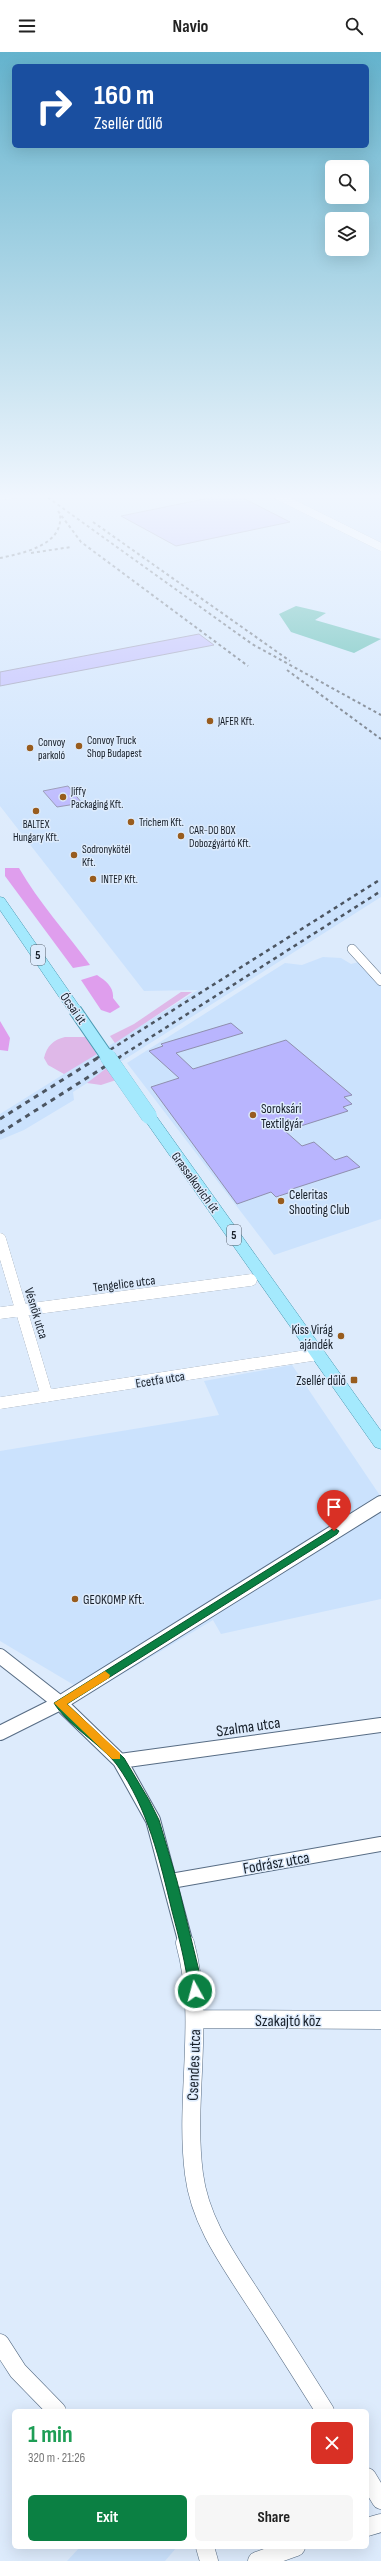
<!DOCTYPE html>
<html lang="en">
<head>
<meta charset="utf-8">
<style>
  body { margin:0; font-family:"Sofia Sans Condensed",sans-serif; background:#f6f6f6; color:#222; height:100vh; display:flex; flex-direction:column; font-size:15px; white-space:nowrap }
  * { box-sizing:border-box; margin:0 }
  p { font-size:13px; color:#767676 }
  .icon { flex:none; width:22px; height:22px; fill:none; stroke:currentColor; stroke-width:2; stroke-linecap:round; stroke-linejoin:round }
  .map { position:relative; flex:1; overflow:hidden }
  .details { position:absolute; left:12px; top:2357px; width:357px; height:140px; display:flex; flex-direction:column; background:#fff; border-radius:6px; box-shadow:0 4px 16px #0002 }
  .details>* { flex:none }
  .banner { position:absolute; left:12px; top:12px; width:357px; height:84px; border-radius:6px; box-shadow:0 4px 16px #0002; background:#1a4fa0; color:#fff; overflow:hidden }
  .controls { position:absolute; left:325px; top:108px; display:grid; gap:8px }
  .controls a { display:grid; place-items:center; width:44px; height:44px; border-radius:6px; background:#fff; box-shadow:0 4px 16px #0002; font-size:20px }
  .pin { position:absolute; display:grid; place-items:center; width:34px; height:34px; color:#fff; margin:-41px -17px; border-radius:50% 50% 50% 0; rotate:-45deg; box-shadow:0 0 4px #0007 }
  .pin .icon { rotate:45deg }
  .me { position:absolute; width:44px; margin:-22px; rotate:353deg; stroke-linejoin:round; filter:drop-shadow(0 0 3px #0008) }
  .turn { display:flex; align-items:center; gap:14px; height:84px; padding:0 16px; font-size:18px }
  .turn .icon { width:52px; height:52px; stroke-width:2.5 }
  .turn b { display:block; font-size:28px; line-height:34px }
  .round { display:grid; place-items:center; flex:none; width:42px; height:42px; border-radius:6px; background:#f6f6f6 }
  .head { display:flex; align-items:center; justify-content:space-between; height:68px; padding:0 16px }
  h1 { font-size:24px; font-weight:700; line-height:30px; color:#1e9e55 }
  .cta { display:flex; gap:8px; margin-top:auto; padding:8px 16px }
  .cta a { flex:1; height:46px; border-radius:6px; background:#0b8043; color:#fff; font-size:16px; font-weight:700; line-height:46px; text-align:center }
  .cta a+a { background:#f6f6f6; color:#222 }
  header { display:flex; justify-content:space-between; align-items:center; height:52px; padding:0 16px; background:#fff; font-size:18px; font-weight:700 }
  .map>svg:first-child { display:block }
</style>
</head>
<body>
<header><svg class="icon" aria-label="menu" viewBox="0 0 24 24"><path d="M4 6h16M4 12h16M4 18h16"/></svg>Navio<svg class="icon" aria-label="search" viewBox="0 0 24 24"><circle cx="10" cy="10" r="6"/><path d="M15 15l6 6"/></svg></header>
<div class="map">
<svg width="381" height="2509" viewBox="0 0 381 2509">
  <rect width="100%" height="100%" fill="#ddebfc"/>
  <!-- built -->
  <path fill="#cbe2fd" d="M0,442H381V845L73,1040L74,1048L24,1078L0,1088V1062L198,938L144,939L0,754Z
    M323,905L341,906L351,912L359,910L381,933V1167L274,1203L127,1011L285,911L302,913Z
    M292,1313L381,1445V1547L221,1582L213,1568L89,1642L0,1589V1399L219,1363L204,1329Z
    M80,2495H177L165,2509H67Z"/>
  <!-- green -->
  <path fill="#dfb8e8" d="M181,940H192L115,991L110,984L134,972Z
    M65,985H86L97,1002L64,1022L48,1013L44,1006C47,994 53,988 65,985Z
    M108,1015L116,1028L101,1033L87,1031Z"/>
  <!-- forest -->
  <path fill="#df9eed" d="M5,816H19C39,851 66,880 90,913L73,916L5,824Z
    M97,923C106,929 114,935 113,946L120,955L110,961L101,958L81,928Z
    M0,969L10,986L8,999L0,998Z"/>
  <!-- water -->
  <path fill="#3fb1a5" d="M296,554L326,561L315,568L381,587L354,601L291,580L279,562Z"/>
  <!-- building -->
  <path fill="#b9b5fe" stroke="#8f8fae" d="M229,442H235L290,470L176,494L121,464Z
    M199,582L214,593L0,634V620Z
    M68,734L82,751L57,755L43,739Z
    M231,971L243,981L176,1001L193,1017L286,988L352,1043L344,1045L352,1052L343,1055L348,1059L285,1079L302,1094L314,1090L335,1108L347,1104L360,1115L289,1138L291,1140L276,1145L271,1140L237,1152L151,1035L179,1026L149,999L163,994L161,992Z"/>
  <g fill="none" stroke-linecap="round" stroke-linejoin="round">
    <defs>
      <path id="minor-far4" d="M274,442L381,495
        M0,444L18,442"/>
      <path id="minor-far3" d="M352,897L381,929"/>
      <path id="minor-far2" d="M0,1187L47,1344
        M0,1261L251,1228
        M0,1351L319,1302"/>
      <path id="minor-far1" d="M0,1604L60,1651L120,1709L153,1768L186,1892
        M0,1681L60,1651L381,1451
        M120,1709L381,1673
        M171,1829L381,1792"/>
      <path id="minor" d="M185,1891C206,1967 184,2045 194,2122C200,2172 232,2213 258,2254C281,2289 303,2324 325,2359
        M195,1967L381,1968
        M0,2291L18,2319L57,2359
        M367,2425L381,2448
        M367,2475L381,2471
        M205,2495L209,2509
        M257,2509L296,2495"/>
      <path id="major" d="M0,845L4,846L82,958L80,961L75,962L68,958L0,858Z
        M149,1060L154,1061L381,1379V1397L375,1395L142,1064Z"/>
    </defs>
    <!-- minor-far4 casing -->
    <use href="#minor-far4" stroke="#576c84" stroke-width="8"/>
    <!-- minor-far3 casing -->
    <use href="#minor-far3" stroke="#576c84" stroke-width="10"/>
    <!-- minor-far2 casing -->
    <use href="#minor-far2" stroke="#576c84" stroke-width="12"/>
    <!-- minor-far1 casing -->
    <use href="#minor-far1" stroke="#576c84" stroke-width="16"/>
    <!-- minor casing -->
    <use href="#minor" stroke="#576c84" stroke-width="19"/>
    <!-- major casing -->
    <use href="#major" stroke="#4b99b2" stroke-width="1"/>
    <!-- minor-far4 -->
    <use href="#minor-far4" stroke="#fff" stroke-width="8"/>
    <!-- minor-far3 -->
    <use href="#minor-far3" stroke="#fff" stroke-width="9"/>
    <!-- minor-far2 -->
    <use href="#minor-far2" stroke="#fff" stroke-width="12"/>
    <!-- minor-far1 -->
    <use href="#minor-far1" stroke="#fff" stroke-width="14"/>
    <!-- minor -->
    <use href="#minor" stroke="#fff" stroke-width="18"/>
    <!-- major -->
    <use href="#major" fill="#a4e9fd" fill-rule="evenodd"/>
    <!-- rail-far2 -->
    <path stroke="#4c5561" stroke-width="2" stroke-dasharray="3 3" stroke-linecap="butt" d="M43,442L252,592L381,663
      M58,459L81,490L248,614
      M93,470L290,609
      M31,501L71,495
      M0,506C24,501 64,493 60,462
      M287,618L381,687"/>
    <!-- rail-far1 -->
    <path stroke="#4c5561" stroke-width="2.5" stroke-dasharray="4 4" stroke-linecap="butt" d="M97,1006L381,827
      M118,1006L381,839"/>
    <!-- rail -->
    <path stroke="#4c5561" stroke-width="3" stroke-dasharray="5 5" stroke-linecap="butt" d="M0,1067L99,1005
      M0,1081L120,1005"/>
    <defs>
      <path id="major-bridge-far1" d="M75,958L108,1006"/>
      <path id="major-bridge" d="M108,1005L149,1064"/>
    </defs>
    <!-- major-bridge-far1 casing -->
    <use href="#major-bridge-far1" stroke="#4b99b2" stroke-width="14" stroke-linecap="butt"/>
    <!-- major-bridge casing -->
    <use href="#major-bridge" stroke="#4b99b2" stroke-width="16" stroke-linecap="butt"/>
    <!-- major-bridge-far1 -->
    <use href="#major-bridge-far1" stroke="#a4e9fd" stroke-width="12"/>
    <!-- major-bridge -->
    <use href="#major-bridge" stroke="#a4e9fd" stroke-width="16"/>
  </g>
  <!-- sky -->
  <linearGradient id="sky" x2="0" y2="1"><stop stop-color="#64b3cd"/><stop offset="0.56" stop-color="#f0f6fe"/><stop offset="1" stop-color="#f0f6fe" stop-opacity="0"/></linearGradient>
  <rect width="381" height="793" fill="url(#sky)"/>
  <!-- route -->
  <path fill="#0b8043" stroke="#07532c" d="M334,1476L339,1479L337,1482L67,1652L124,1706L149,1748L159,1768L177,1829L199,1919L202,1939L195,1945L189,1939C186,1912 179,1886 172,1859C160,1809 148,1756 117,1713C101,1692 67,1673 54,1651Z"/>
  <!-- slow -->
  <path fill="#f59e0b" d="M105,1619L110,1623L109,1626L67,1652L120,1701V1707H112L54,1651Z"/>
  <!-- markers -->
  <g fill="#985c1e" stroke="#ddebfc" stroke-width="1.5">
    <circle cx="210" cy="669" r="4"/>
    <circle cx="79" cy="694" r="4"/>
    <circle cx="30" cy="696" r="4"/>
    <circle cx="63" cy="745" r="4"/>
    <circle cx="36" cy="759" r="4"/>
    <circle cx="131" cy="770" r="4"/>
    <circle cx="181" cy="784" r="4"/>
    <circle cx="74" cy="803" r="4"/>
    <circle cx="93" cy="827" r="4"/>
    <circle cx="253" cy="1063" r="4"/>
    <circle cx="281" cy="1149" r="4"/>
    <circle cx="341" cy="1284" r="4"/>
    <rect x="350" y="1324" width="8" height="8" rx="2"/>
    <circle cx="75" cy="1547" r="4"/>
  </g>
  <g text-anchor="middle" stroke-width="3" stroke-linejoin="round" paint-order="stroke">
    <!-- far-poi labels -->
    <g font-size="11" fill="#161e28" stroke="#ddebfc" text-anchor="start">
      <text x="218" y="673">JAFER Kft.</text>
      <text x="87" y="692">Convoy Truck<tspan x="87" dy="13">Shop Budapest</tspan></text>
      <text x="38" y="694">Convoy<tspan x="38" dy="13">parkoló</tspan></text>
      <text x="71" y="743">Jiffy<tspan x="71" dy="13">Packaging Kft.</tspan></text>
      <text x="139" y="774">Trichem Kft.</text>
      <text x="36" y="776" text-anchor="middle">BALTEX<tspan x="36" dy="13">Hungary Kft.</tspan></text>
      <text x="189" y="782">CAR-DO BOX<tspan x="189" dy="13">Dobozgyártó Kft.</tspan></text>
      <text x="82" y="801">Sodronykötél<tspan x="82" dy="13">Kft.</tspan></text>
      <text x="101" y="831">INTEP Kft.</text>
    </g>
    <!-- shield labels -->
    <g fill="#ddebfc" stroke="#525c68" stroke-width="1">
      <rect x="31" y="893" width="14" height="20" rx="3"/>
      <rect x="227" y="1173" width="14" height="20" rx="3"/>
    </g>
    <g font-size="12" font-weight="bold" fill="#161e28">
      <text x="38" y="907">5</text>
      <text x="234" y="1187">5</text>
    </g>
    <!-- street labels -->
    <g font-size="13" fill="#161e28" stroke="#ddebfc">
      <text transform="translate(74 956) rotate(55)" y="5">Ócsai út</text>
      <text transform="translate(196 1130) rotate(54)" y="5">Grassalkovich út</text>
      <text transform="translate(124 1231) rotate(-7)" y="5">Tengelice utca</text>
      <text transform="translate(37 1261) rotate(73)" y="5">Vésnök utca</text>
      <text transform="translate(160 1327) rotate(-9)" y="5">Ecetfa utca</text>
    </g>
    <!-- poi labels -->
    <g font-size="13" fill="#161e28" stroke="#ddebfc" text-anchor="start">
      <text x="261" y="1061">Soroksári<tspan x="261" dy="15">Textilgyár</tspan></text>
      <text x="289" y="1147">Celeritas<tspan x="289" dy="15">Shooting Club</tspan></text>
      <text x="333" y="1282" text-anchor="end">Kiss Virág<tspan x="333" dy="15">ajándék</tspan></text>
      <text x="346" y="1333" text-anchor="end">Zsellér dűlő</text>
      <text x="83" y="1552">GEOKOMP Kft.</text>
    </g>
    <!-- near-street labels -->
    <g font-size="16" fill="#161e28" stroke="#ddebfc">
      <text transform="translate(248 1674) rotate(-8)" y="6">Szalma utca</text>
      <text transform="translate(276 1810) rotate(-10)" y="6">Fodrász utca</text>
      <text x="288" y="1974">Szakajtó köz</text>
      <text transform="translate(193 2013) rotate(-88)" y="6">Csendes utca</text>
    </g>
  </g>
</svg>
<div class="controls">
<a><svg class="icon" aria-label="search" viewBox="0 0 24 24"><circle cx="10" cy="10" r="6"/><path d="M15 15l6 6"/></svg></a>
<a><svg class="icon" aria-label="layers" viewBox="0 0 24 24"><path d="M12 4l9 5-9 5-9-5zM3 14l9 5 9-5"/></svg></a>
</div>
<div class="pin" style="left:334px;top:1479px;background:#d93025"><svg class="icon" aria-label="arrive" viewBox="0 0 24 24"><path d="M6 21V4h12l-3 4 3 4H6"/></svg></div>
<svg class="me" style="left:195px;top:1939px" viewBox="-20 -20 40 40"><circle r="17" fill="#0b8043" stroke="#fff" stroke-width="3"/><path d="M0-11L8 9 0 5-8 9z" fill="#fff"/></svg>
<div class="banner">
<div class="turn"><svg class="icon" aria-label="right" viewBox="0 0 24 24"><path d="M7 20v-9h11M14 6l5 5-5 5"/></svg><div><b>160 m</b>Zsellér dűlő</div></div>
</div>
<section class="details">
<div class="head"><div><h1>1 min</h1><p>320 m · 21:26</p></div><a class="round" style="background:#d93025;color:#fff"><svg class="icon" aria-label="close" viewBox="0 0 24 24"><path d="M6 6l12 12M18 6L6 18"/></svg></a></div>
<div class="cta"><a>Exit</a><a>Share</a></div>
</section>
</div>
</body>
</html>
